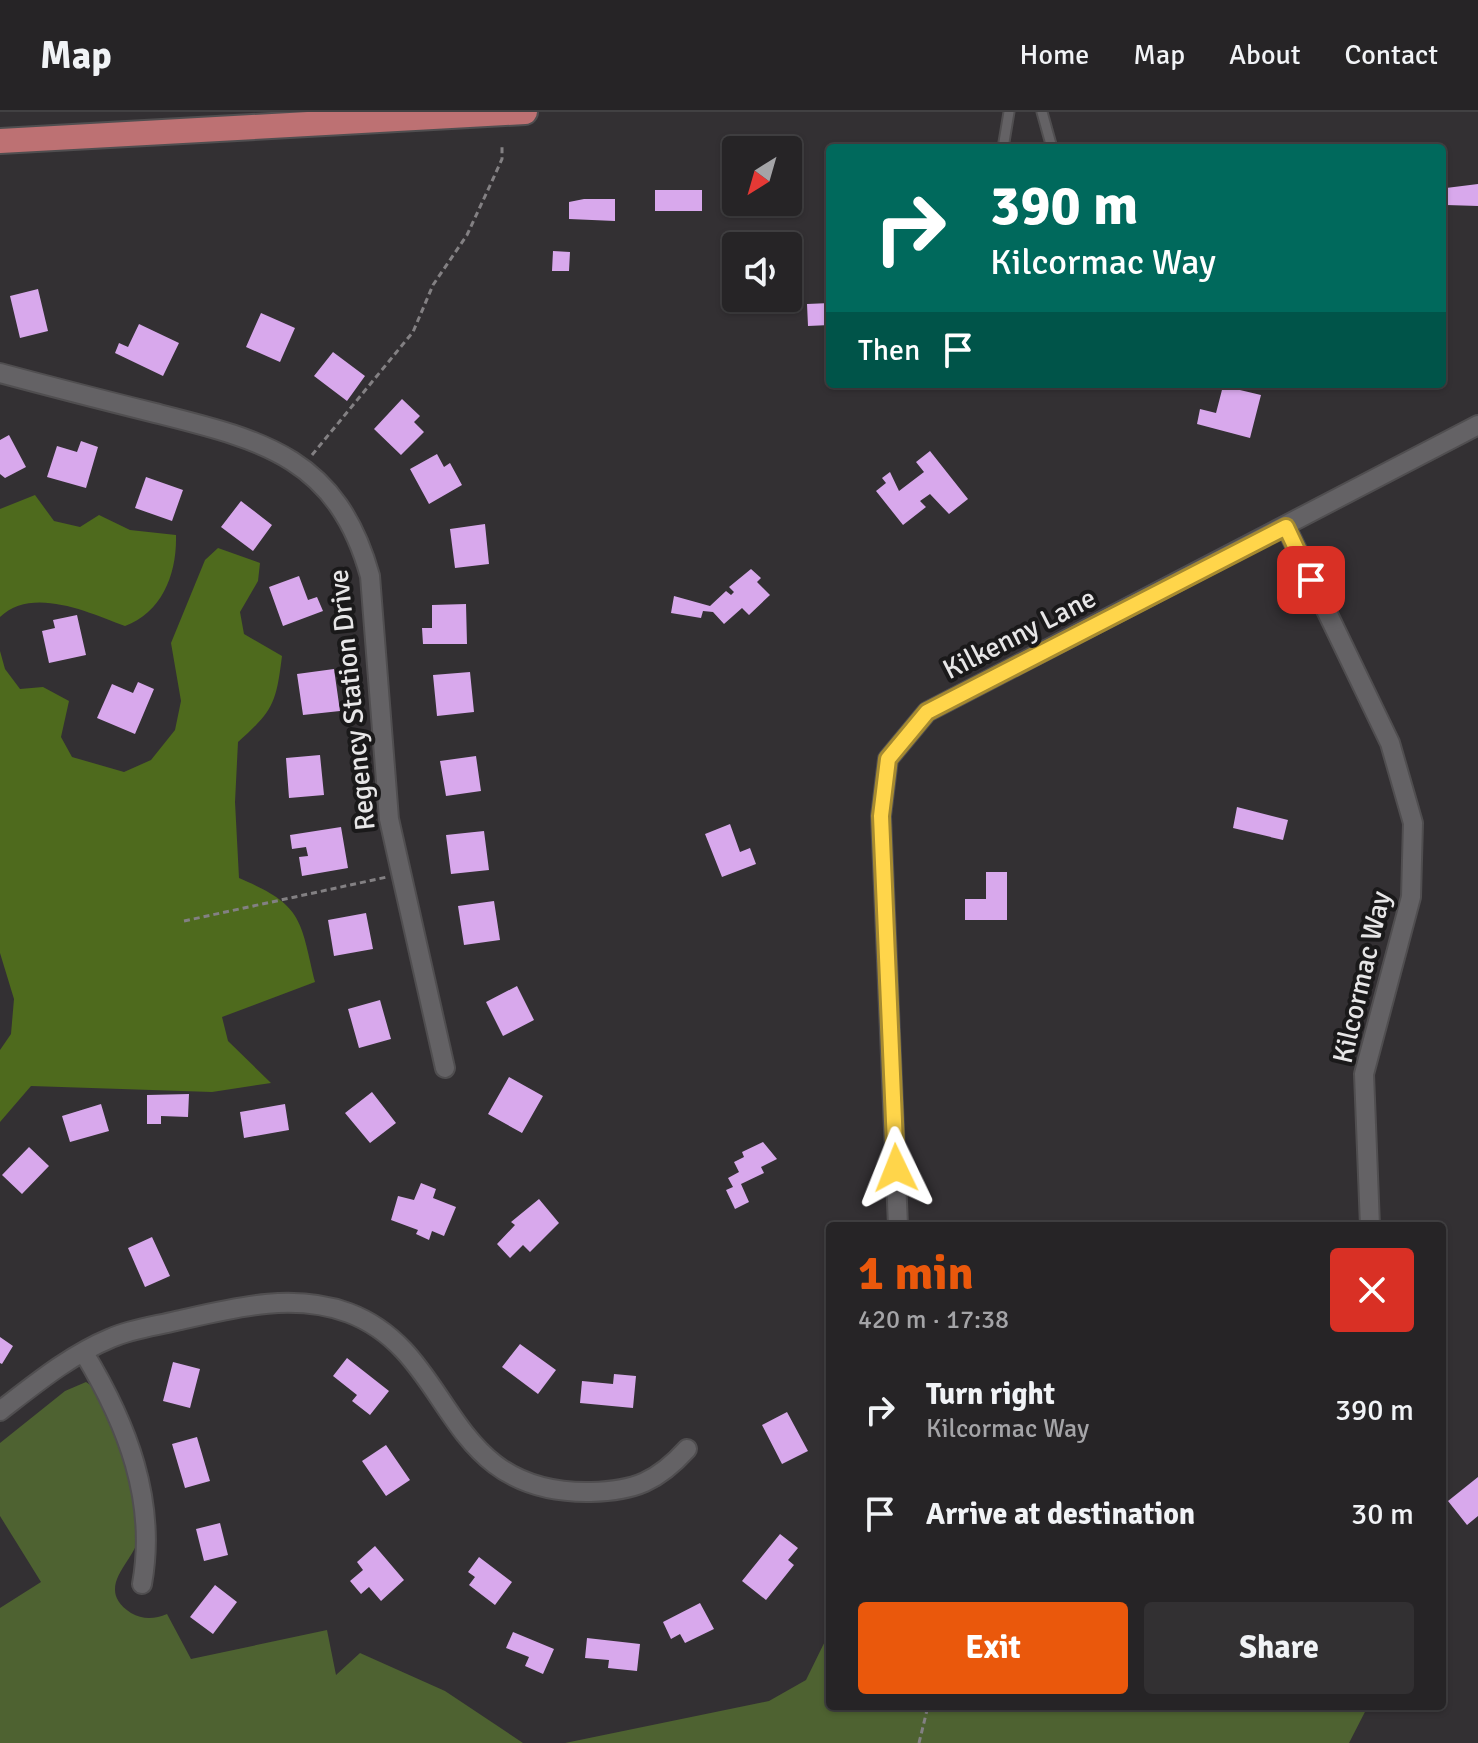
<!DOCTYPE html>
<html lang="en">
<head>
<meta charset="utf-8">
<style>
  body { margin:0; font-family:Signika,sans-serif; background:#323032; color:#f1f3f6; height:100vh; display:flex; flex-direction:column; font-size:30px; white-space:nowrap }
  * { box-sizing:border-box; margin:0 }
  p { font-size:26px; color:#a4a4a7 }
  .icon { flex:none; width:44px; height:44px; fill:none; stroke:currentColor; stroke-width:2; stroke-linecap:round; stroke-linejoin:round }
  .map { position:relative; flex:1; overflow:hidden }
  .side { position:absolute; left:826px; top:1110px; width:620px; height:488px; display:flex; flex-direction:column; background:#262426; border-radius:8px; box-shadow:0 2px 6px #0004,0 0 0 2px #424143 }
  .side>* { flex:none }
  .banner { position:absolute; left:826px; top:32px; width:620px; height:244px; border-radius:8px; box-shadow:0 2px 6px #0004,0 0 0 2px #424143; background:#00695c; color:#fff; overflow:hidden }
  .needle { width:52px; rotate:217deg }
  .buttons { position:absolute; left:722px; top:24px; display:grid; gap:16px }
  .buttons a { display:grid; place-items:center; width:80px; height:80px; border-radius:8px; background:#262426; box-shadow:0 2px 6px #0004,0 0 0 2px #424143; font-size:40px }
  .pin { position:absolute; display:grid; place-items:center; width:68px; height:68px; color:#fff; margin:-34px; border-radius:16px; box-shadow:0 4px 12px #0006 }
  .me { position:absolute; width:88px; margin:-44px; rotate:358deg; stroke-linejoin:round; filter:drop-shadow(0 0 6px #0008) }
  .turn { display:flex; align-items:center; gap:28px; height:168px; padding:0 32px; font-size:36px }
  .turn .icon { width:104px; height:104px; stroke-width:2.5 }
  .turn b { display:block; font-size:56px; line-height:68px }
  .then { display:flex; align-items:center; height:76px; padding:0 32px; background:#0003; gap:16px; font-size:30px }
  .round { display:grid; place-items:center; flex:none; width:84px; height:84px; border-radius:8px; background:#323032 }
  .head { display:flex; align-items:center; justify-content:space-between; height:136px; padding:0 32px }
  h1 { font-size:48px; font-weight:800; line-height:60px; color:#ea580c }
  .primary-button { display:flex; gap:16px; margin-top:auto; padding:16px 32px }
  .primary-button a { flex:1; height:92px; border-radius:8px; background:#ea580c; color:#fff; font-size:32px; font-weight:800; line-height:92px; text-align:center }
  .primary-button a+a { background:#323032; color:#f1f3f6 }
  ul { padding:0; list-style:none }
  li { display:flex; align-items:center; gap:24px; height:104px; padding:0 32px }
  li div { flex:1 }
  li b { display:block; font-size:30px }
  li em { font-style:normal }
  header { display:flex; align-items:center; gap:48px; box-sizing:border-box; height:112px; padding:0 40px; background:#262426; border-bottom:2px solid #424143 }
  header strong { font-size:38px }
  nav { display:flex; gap:44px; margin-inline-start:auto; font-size:28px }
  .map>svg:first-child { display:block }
</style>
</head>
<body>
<header>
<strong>Map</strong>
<nav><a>Home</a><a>Map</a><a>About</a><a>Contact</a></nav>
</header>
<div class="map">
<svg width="1478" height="1631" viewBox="0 0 1478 1631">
  <rect width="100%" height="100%" fill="#333033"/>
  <!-- green -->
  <path fill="#4e6231" d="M86,1270C112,1283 137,1390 139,1420C141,1446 90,1474 131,1501C143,1508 155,1507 167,1502L191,1547L327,1518L336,1563L360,1541L445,1579L523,1631H0V1496L41,1470L0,1404V1331L65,1279Z
    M830,1519V1594H1368L1349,1631H565L769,1589L806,1568Z"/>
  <!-- forest -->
  <path fill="#4e6a1d" d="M35,383L54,409L80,415L99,403L130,418L176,423C177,462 162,500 125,514C88,500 32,474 0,505V397Z
    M218,436L260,451L258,469L240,500L244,522L282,544C276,591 274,598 238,630L235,690L239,766C303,793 300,807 315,870L222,905L228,929L271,971L212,980L31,974L0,1010V938L11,922L14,887L0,841V539L5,557L20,577L43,575L69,589L61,625L72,645L124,660L151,648L175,618L181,589L171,531L205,448Z"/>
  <!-- building -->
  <path fill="#d8a8ec" d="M1478,72V94L1446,93V76Z
    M655,78H702V99H655Z
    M584,87H615V109L569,107V90Z
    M553,139L570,140L569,159H552Z
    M38,177L48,219L20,226L10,184Z
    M830,191V213L808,214L807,192Z
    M261,201L295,216L280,250L246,235Z
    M139,212L179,231L163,264L115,241L119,231L128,235Z
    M333,240L365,264L347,289L314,264Z
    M1223,274L1261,283L1250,326L1197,312L1200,297L1216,301Z
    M402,287L420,304L414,310L424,320L401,343L374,317Z
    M9,323L26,355L5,366L0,362V328Z
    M81,329L98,335L86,376L47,365L57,334L77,340Z
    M930,339L968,387L949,402L930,382L920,389L926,395L903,413L876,379L886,371L882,366L890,360L899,379L924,360L916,350Z
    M437,342L444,355L450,351L462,373L429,392L410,357Z
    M146,365L183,378L172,409L135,396Z
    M241,389L272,413L253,439L221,415Z
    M485,412L489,452L455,456L450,417Z
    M751,457L761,466L757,470L770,483L749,503L742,496L724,512L713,500L703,499L701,506L671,501L674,484L710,494L726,479L731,483L734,480L729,475Z
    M299,464L308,488L317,485L323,499L283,514L269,475Z
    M466,492L467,532H423L422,516H432V493Z
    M77,503L86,543L49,551L42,519L55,516L53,508Z
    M334,557L340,599L303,603L297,562Z
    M470,560L474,600L437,604L433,563Z
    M138,570L154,577L135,622L97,606L112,572L133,581Z
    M320,643L324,683L289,686L286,646Z
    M476,644L481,679L446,684L440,649Z
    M1237,695L1288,708L1283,728L1233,716Z
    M730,712L740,740L750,736L756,752L722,765L705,722Z
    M341,715L348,756L302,764L299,745L308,744L306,735L292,737L290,723Z
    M484,719L489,758L451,762L446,723Z
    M986,760H1007V808H965V787H986Z
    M494,789L500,828L464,833L458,794Z
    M366,801L373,837L334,844L328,808Z
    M517,874L534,908L503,924L486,890Z
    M380,888L391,927L359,936L348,897Z
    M509,965L543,984L522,1021L488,1002Z
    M372,980L396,1011L370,1031L345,1001Z
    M189,982L188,1005L161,1004V1012H147V983Z
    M101,992L109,1019L70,1030L62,1004Z
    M285,992L289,1018L244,1026L240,1000Z
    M763,1030L777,1047L761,1055L764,1061L741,1072L749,1090L735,1097L726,1078L733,1075L728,1066L739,1060L734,1050L744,1045L742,1040Z
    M29,1035L49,1054L22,1082L2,1063Z
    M421,1071L436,1077L433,1086L456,1095L444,1124L432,1119L429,1128L416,1122L418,1118L391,1108L398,1084L414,1088Z
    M539,1087L559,1111L530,1140L523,1133L510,1146L497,1132L515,1113L511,1110Z
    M152,1125L170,1164L145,1175L128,1136Z
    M0,1225L13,1234L2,1252L0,1251Z
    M520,1232L556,1258L538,1282L502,1255Z
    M347,1246L389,1279L370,1303L352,1289L357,1283L333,1264Z
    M173,1250L200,1257L190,1296L163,1289Z
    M614,1262L636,1264L633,1296L580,1291L582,1269L613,1272Z
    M787,1300L808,1339L782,1352L762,1313Z
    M197,1325L210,1369L185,1376L172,1332Z
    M386,1333L410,1368L386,1384L362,1349Z
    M1478,1365V1404L1467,1413L1448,1389Z
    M220,1411L228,1443L204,1449L196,1417Z
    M780,1422L798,1436L788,1448L794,1453L766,1488L742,1469Z
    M375,1434L404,1468L381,1489L369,1475L361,1482L350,1469L363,1458L357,1450Z
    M479,1445L512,1470L495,1493L469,1473L475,1465L468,1460Z
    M215,1473L237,1490L213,1522L190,1505Z
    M700,1491L714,1517L685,1531L680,1522L671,1527L663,1510Z
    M513,1520L554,1537L543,1562L525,1554L529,1545L506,1536Z
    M587,1526L640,1532L637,1559L608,1556L609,1548L585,1546Z"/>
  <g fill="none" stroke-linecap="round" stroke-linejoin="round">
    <defs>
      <path id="lane" d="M1042,0L1052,36
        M1003,36L1009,0"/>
      <path id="street" d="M0,261C52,275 103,288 155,301C262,328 337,345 370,464L389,707L445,956
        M1286,415L1390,631L1413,711L1411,785L1364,962L1370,1114
        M898,1114L881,704L888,647L927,600L1478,313
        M84,1241C127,1312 157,1389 142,1472
        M0,1299C35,1272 70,1243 111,1226C131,1217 155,1214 176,1209C233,1196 292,1180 349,1201C457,1242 440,1383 591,1380C635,1379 658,1369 687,1337"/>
      <path id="primary" d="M0,29L525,0"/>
    </defs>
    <!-- lane casing -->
    <use href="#lane" stroke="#504e50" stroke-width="13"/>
    <!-- street casing -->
    <use href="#street" stroke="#504e50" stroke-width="22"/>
    <!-- primary casing -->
    <use href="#primary" stroke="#504e50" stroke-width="28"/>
    <!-- path -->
    <path stroke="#838083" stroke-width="3" stroke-dasharray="6 4" stroke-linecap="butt" d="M312,343L413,220L433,173L467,123L493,67L502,47V34
      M184,809L387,765
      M919,1631L928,1594"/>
    <!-- lane -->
    <use href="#lane" stroke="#646265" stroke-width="9"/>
    <!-- street -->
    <use href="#street" stroke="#646265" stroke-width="18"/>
    <!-- primary -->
    <use href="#primary" stroke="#bd7173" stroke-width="24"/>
  </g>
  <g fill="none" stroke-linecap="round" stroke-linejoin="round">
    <defs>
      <path id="route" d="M896,1056L881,704L888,647L927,600L1286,415L1311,468"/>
    </defs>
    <!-- route casing -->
    <use href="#route" stroke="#a68a30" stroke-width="20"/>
    <!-- route -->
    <use href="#route" stroke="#ffd54a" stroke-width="14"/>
  </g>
  <g text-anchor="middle" stroke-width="8" stroke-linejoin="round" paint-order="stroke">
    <!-- street labels -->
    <g font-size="28" fill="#e7e6e7" stroke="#1a191a">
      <text transform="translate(1019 521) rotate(-27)" y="10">Kilkenny Lane</text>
      <text transform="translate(351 588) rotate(-96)" y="10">Regency Station Drive</text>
      <text transform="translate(1361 865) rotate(-77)" y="10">Kilcormac Way</text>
    </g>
  </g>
</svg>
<div class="buttons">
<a><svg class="needle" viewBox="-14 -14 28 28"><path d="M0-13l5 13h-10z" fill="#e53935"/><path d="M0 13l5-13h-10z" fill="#a4a4a7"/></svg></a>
<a><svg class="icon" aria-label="sound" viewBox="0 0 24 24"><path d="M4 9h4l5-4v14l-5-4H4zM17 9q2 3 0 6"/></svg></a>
</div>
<div class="pin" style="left:1311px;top:468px;background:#d93025"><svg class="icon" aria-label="arrive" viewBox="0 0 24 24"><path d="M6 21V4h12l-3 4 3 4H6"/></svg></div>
<svg class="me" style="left:896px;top:1056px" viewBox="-20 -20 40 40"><path d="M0-17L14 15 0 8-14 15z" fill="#ffd54a" stroke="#fff" stroke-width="4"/></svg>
<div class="banner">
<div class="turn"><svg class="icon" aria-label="right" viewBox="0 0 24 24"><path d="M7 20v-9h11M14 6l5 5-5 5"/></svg><div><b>390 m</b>Kilcormac Way</div></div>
<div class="then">Then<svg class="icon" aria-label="arrive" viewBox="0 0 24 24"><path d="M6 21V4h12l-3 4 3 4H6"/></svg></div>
</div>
<section class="side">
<div class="head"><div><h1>1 min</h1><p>420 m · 17:38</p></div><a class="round" style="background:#d93025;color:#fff"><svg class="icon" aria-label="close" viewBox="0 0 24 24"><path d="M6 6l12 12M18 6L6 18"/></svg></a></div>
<ul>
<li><svg class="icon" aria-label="right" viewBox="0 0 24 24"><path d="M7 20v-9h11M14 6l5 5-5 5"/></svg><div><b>Turn right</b><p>Kilcormac Way</p></div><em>390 m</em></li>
<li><svg class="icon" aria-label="arrive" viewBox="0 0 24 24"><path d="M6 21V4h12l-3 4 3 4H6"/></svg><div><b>Arrive at destination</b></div><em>30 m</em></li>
</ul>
<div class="primary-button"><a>Exit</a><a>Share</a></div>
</section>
</div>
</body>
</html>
